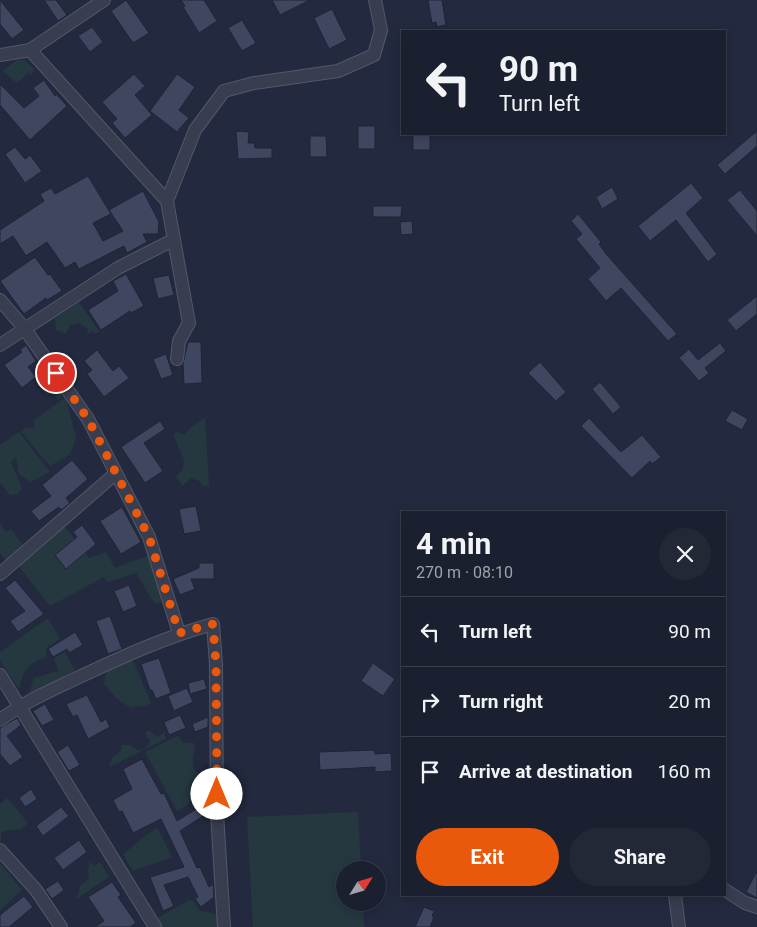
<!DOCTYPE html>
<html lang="en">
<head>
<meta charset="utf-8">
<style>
  body { margin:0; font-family:Roboto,sans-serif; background:#232837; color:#f1f3f6; height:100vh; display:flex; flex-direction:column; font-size:19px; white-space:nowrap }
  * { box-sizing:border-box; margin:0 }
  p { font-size:16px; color:#9fa3aa }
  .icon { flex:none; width:28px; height:28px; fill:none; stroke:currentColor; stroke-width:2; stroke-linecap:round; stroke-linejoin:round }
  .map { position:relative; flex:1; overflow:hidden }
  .details { position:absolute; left:401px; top:511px; width:325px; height:385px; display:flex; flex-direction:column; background:#1a202f; border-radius:0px; box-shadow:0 2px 12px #0003,0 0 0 1px #383e4b }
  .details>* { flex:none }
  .top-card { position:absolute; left:401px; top:30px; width:325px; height:105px; border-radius:0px; box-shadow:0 2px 12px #0003,0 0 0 1px #383e4b; background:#1a202f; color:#f1f3f6; overflow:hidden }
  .needle { width:32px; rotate:53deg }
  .tools { position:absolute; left:336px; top:861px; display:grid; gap:10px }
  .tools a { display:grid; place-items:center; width:50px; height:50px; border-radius:50%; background:#1a202f; box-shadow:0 2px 12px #0003,0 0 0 1px #383e4b; font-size:25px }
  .pin { position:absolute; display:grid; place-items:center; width:42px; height:42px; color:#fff; margin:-21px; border:2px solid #fff; border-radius:50%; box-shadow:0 1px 5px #0007 }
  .me { position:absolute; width:55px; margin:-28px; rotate:0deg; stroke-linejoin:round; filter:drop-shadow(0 0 4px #0008) }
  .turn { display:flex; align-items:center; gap:18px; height:105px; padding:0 15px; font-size:22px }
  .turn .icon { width:65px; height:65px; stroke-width:2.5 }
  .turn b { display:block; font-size:35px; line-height:42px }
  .round { display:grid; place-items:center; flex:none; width:52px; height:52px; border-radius:26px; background:#232837 }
  .head { display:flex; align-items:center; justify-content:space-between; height:85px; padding:0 15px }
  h1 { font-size:30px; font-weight:700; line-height:38px }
  .button { display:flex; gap:10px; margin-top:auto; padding:10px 15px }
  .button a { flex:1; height:58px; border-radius:30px; background:#ea580c; color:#fff; font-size:20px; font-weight:700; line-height:58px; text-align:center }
  .button a+a { background:#232837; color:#f1f3f6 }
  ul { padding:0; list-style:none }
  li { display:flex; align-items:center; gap:15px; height:70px; padding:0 15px; border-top:1px solid #383e4b }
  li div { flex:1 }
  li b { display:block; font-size:19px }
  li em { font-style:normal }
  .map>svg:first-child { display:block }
</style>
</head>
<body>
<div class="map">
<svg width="757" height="927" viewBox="0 0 757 927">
  <rect width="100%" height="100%" fill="#232a3f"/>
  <!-- green -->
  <path fill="#253840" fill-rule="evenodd" d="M17,60H24L34,69L32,75L28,73L17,83L2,71Z
    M79,302L99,331L95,334L92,331L88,334L87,328L79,323L70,325L66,334L56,330L55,318Z
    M50,377L64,396L58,400L53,392L47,395L42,391L40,384L49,380Z
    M66,397L76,438L70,454L50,466L21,432L26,428H34V420Z
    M205,418L209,485L204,487L199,481L191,478L182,486L176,476L183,470L184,460L173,435L177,432L184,435L191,427Z
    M19,432L50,472L31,482L19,474L16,457L11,462L22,489L17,494L10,495L0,483V445Z
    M0,523L6,532L11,529L24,547L6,561L0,553Z
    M62,523L89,558L106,552L115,568L152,554L165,601L155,604L136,573L108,582L104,577L50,606L16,563L36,546L49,541ZM68,545L79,558L67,568L55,555Z
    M48,618L60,639L46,648V657C26,665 24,669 19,689L0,661V652Z
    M65,652L75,671L29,693L34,678L58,671L54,658Z
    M133,660L151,703L142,707L134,706L131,708L116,698L104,684L107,671Z
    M147,731H151L152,734L158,737L164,732L166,739L109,767L112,758L120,752L122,745H129L139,751L146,748L150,741L145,734Z
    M178,736L183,743H194C197,753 189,760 195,771L202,774L209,771V791L177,811L145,752Z
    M7,798L28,823L21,829L3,831L1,834V842L0,841V804Z
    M358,812L361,870H345V902L363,903L364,927H253L247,817Z
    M157,827L172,857L133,871L123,854Z
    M90,861L94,866L100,862L109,877L76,899L81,885L89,879L88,871Z
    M0,863L22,890L0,910Z
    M189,900L194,902L200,911L217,914L218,927H160L156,919Z"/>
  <!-- building -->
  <path fill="#3f465f" stroke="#1f2436" d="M0,0L24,30L12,39L0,24Z
    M44,0H56L67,15L58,21Z
    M126,0L149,33L133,43L111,11Z
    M181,0H204L217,21L199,33L183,7L185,6Z
    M272,0H310L280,15Z
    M428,0H442L446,25L437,27L436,22L432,23Z
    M332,9L347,40L329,49L314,18Z
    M242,20L256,43L242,51L228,28Z
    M92,27L103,42L90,52L78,36Z
    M134,74L145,86L135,95L152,115L125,138L112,123L117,119L102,102Z
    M177,74L195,87L179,110L189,118L177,132L150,111Z
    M44,80L55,96L56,94L67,106L30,140L0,105V84L24,108L39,96L33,88Z
    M358,126H375V149H358Z
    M236,131L249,132L248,143H254L255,148H272V158L238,159Z
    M757,131V146L725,174L717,165Z
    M413,134H430V150H413Z
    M310,136H326L327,157H310Z
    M15,147L25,159L30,155L42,171L25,183L5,154Z
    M88,176L111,214L93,223L103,241L123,231L109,210L143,191L159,222L158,234H143L147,242L127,253L124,246L79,269L75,262L65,268L47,242L26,256L13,236L0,244V230L44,201L40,194L51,188L55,194Z
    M691,183L703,198L686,213L717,254L708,262L676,220L650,241L638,226Z
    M612,187L618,199L602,209L596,197Z
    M740,190L757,211V236L727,200Z
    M373,206H402L401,217H373Z
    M578,214L601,242L599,244L607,255L677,334L668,341L621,288L606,301L588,279L600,268L576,239L582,234L571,221Z
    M412,221L413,234L401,235L400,222Z
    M35,257L48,275L50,274L62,291L47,300L46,298L24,314L0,281Z
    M126,274L144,306L131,313L130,311L101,330L88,310L118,291L113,281Z
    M169,275L174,295L158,299L153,278Z
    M757,296V314L736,331L727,320Z
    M188,342H201L202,383L184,384L183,364Z
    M720,343L726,351L705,368L709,373L699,381L679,358L689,349L698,360Z
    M26,345L36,361L28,367L36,377L22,388L4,365L22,352L20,350Z
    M97,350L113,371L119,366L129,378L104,397L87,374L92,370L84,361Z
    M166,354L173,375L161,379L153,359Z
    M540,362L566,392L556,401L528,373Z
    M600,382L621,407L613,414L592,389Z
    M732,410L748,419L742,430L725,421Z
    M589,418L621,452L642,435L661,457L652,464L650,461L632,478L581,426Z
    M160,421L165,429L144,443L163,471L145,483L121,447Z
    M72,460L88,479L66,498L70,503L61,510L59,507L39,521L31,511L51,496L42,485Z
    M196,506L201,531L184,534L179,509Z
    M122,507L141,542L121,554L100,521Z
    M82,525L96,544L66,569L55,555L77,537L73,532Z
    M199,563H214V579H191L195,589L180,595L173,579L199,568Z
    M15,580L44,614L18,632L10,621L25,611L5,588Z
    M129,585L137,606L123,612L114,591Z
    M110,616L122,649L108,654L96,621Z
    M75,632L83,645L69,653L67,649L53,657L48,649Z
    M159,658L171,693L156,699L152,690H150L141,664Z
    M373,663L395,679L383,696L361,681Z
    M204,679L207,689L190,694L188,683Z
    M187,688L193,702L174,711L168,696Z
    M87,695L101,722L106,719L110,727L88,739L77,715L73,717L66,704Z
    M45,704L54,720L42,726L33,711Z
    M180,715L186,728L169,735L164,722Z
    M208,717V727L195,732L192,724Z
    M17,718L21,725L7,736L23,757L10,766L0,754V728Z
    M68,745L80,765L69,771L57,752Z
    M374,750L375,754L391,753L392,771L375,772V767L320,770L319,752Z
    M142,759L161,794L164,793L177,821L207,802L209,806V812L180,831L197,868L200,867L209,887L213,884L214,897L201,907L195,899L198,897L188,877L164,885L174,906L163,911L150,877L184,867L161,819L133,833L122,811L119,812L113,800L132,789L123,769Z
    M31,789L37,799L25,807L19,798Z
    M61,807L69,816L43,836L36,826Z
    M79,840L87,852L63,870L54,858Z
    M757,871V898L746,892Z
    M58,881L64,890L52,899L45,889Z
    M112,882L121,895L118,897L136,923L130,927H95L104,921L88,897Z
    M24,896L33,907L9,927H0V915Z
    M424,907L434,911L432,916L434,917L430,927H415Z"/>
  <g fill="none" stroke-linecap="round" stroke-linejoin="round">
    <defs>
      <path id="minor" d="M30,50L167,201
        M0,55L30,50L104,0
        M0,300L24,328L88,419L149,537L179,633
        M0,345L118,268L173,240
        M177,359L179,341L189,323L167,201L195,130L224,91L254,83L338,71L374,55L381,30L375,0
        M0,574L115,474
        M0,675L155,927
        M0,720C24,702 50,691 77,678C122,657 165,637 213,624L216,664L217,813L224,927
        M0,850L36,890L61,927
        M725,890L745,903L757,907
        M675,895L679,927"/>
    </defs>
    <!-- minor casing -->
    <use href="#minor" stroke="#53586a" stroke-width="14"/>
    <!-- minor -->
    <use href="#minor" stroke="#383d4f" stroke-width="12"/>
  </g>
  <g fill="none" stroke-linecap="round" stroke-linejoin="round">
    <!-- route -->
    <path stroke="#ea580c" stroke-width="9" stroke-dasharray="0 16.2" d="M56,373L88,419L149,537L179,633L213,624L216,664L217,794"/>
  </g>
</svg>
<div class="tools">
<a><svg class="needle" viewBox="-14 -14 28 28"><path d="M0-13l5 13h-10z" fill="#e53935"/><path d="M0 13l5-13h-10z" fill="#9fa3aa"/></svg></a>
</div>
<div class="pin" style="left:56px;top:373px;background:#d93025"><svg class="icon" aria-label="arrive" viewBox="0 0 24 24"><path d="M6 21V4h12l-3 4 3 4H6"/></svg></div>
<svg class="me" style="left:217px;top:794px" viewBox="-20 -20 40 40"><circle r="19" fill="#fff"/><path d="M0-13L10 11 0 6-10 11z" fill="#ea580c"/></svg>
<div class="top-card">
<div class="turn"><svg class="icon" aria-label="left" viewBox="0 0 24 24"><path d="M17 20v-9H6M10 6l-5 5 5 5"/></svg><div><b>90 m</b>Turn left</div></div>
</div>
<section class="details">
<div class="head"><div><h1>4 min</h1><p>270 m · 08:10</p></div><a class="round"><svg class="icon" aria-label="close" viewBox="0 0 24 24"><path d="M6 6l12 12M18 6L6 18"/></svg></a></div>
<ul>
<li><svg class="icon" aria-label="left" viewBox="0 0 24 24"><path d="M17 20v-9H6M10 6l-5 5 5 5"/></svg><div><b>Turn left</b></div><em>90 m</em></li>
<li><svg class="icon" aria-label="right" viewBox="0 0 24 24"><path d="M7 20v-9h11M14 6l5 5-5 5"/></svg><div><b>Turn right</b></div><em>20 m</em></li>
<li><svg class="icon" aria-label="arrive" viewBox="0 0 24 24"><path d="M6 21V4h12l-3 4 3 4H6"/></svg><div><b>Arrive at destination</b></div><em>160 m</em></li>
</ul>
<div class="button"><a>Exit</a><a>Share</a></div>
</section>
</div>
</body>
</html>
